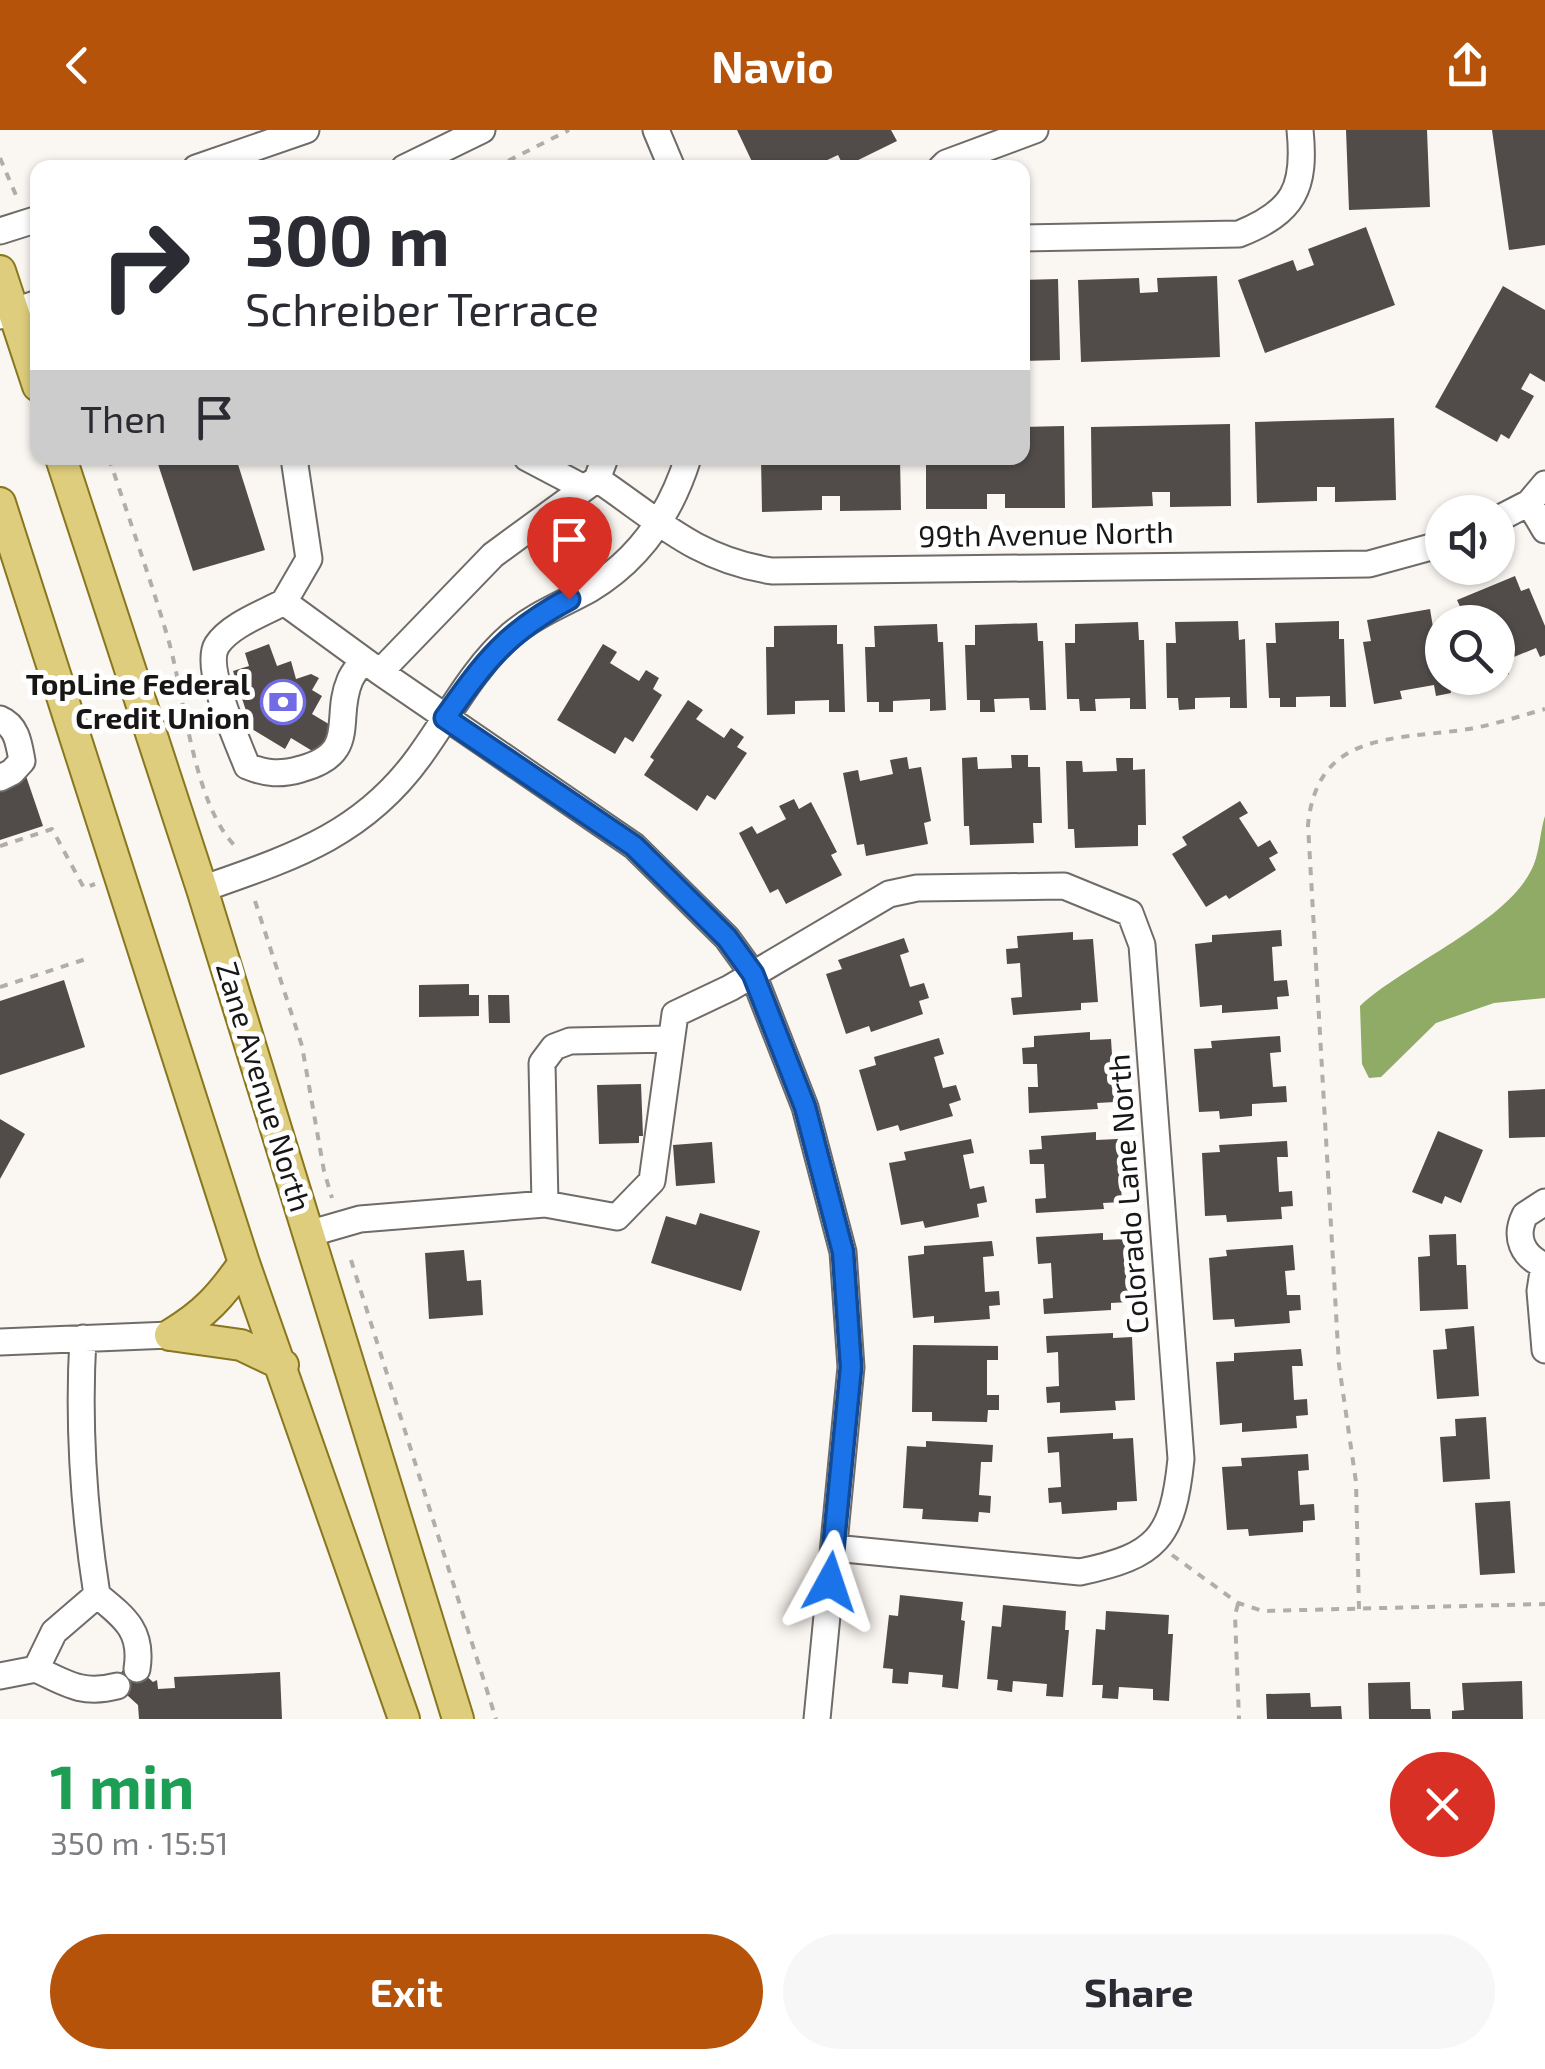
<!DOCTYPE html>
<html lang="en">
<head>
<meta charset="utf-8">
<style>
  body { margin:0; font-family:"Exo 2",sans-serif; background:#f7f7f7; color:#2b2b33; height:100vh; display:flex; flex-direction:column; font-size:38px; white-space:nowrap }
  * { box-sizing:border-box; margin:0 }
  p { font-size:32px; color:#7c7c81 }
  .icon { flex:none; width:55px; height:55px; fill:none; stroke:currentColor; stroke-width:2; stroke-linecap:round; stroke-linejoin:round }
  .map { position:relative; height:1589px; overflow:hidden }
  .side { display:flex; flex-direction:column; background:#fff; flex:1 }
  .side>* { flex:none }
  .top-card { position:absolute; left:30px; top:30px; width:1000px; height:305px; border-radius:20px; box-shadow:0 2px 8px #0004; background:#fff; color:#2b2b33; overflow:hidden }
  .buttons { position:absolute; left:1425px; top:365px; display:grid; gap:20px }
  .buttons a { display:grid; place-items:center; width:90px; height:90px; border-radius:50%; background:#fff; box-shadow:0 2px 8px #0004; font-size:50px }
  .pin { position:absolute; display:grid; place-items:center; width:85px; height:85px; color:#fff; margin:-102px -42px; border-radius:50% 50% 50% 0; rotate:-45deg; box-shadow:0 0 10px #0007 }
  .pin .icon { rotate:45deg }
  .me { position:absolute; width:110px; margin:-55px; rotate:5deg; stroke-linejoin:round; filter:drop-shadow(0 0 8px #0008) }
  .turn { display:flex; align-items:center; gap:35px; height:210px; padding:0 50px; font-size:45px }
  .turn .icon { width:130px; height:130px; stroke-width:2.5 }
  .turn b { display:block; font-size:70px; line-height:85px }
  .then { display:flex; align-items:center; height:95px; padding:0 50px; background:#0003; gap:20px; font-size:38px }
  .round { display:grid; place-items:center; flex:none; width:105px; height:105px; border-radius:52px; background:#f7f7f7 }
  .headline { display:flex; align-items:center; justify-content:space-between; height:170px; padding:0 50px }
  h1 { font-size:60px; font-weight:700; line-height:75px; color:#1e9e55 }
  .button { display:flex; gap:20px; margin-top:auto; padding:20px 50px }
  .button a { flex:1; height:115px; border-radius:60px; background:#b45309; color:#fff; font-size:40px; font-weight:700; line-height:115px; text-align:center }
  .button a+a { background:#f7f7f7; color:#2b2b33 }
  header { display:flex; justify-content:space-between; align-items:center; height:130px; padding:0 50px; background:#b45309; color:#fff; font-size:45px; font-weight:700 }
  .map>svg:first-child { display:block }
</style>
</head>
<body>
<header><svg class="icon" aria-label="back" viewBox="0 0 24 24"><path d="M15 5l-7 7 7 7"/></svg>Navio<svg class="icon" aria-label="share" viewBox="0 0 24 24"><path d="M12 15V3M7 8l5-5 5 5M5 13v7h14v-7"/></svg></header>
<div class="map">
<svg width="1545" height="1589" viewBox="0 0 1545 1589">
  <rect width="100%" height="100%" fill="#faf6f1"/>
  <!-- water -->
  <path fill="#8fab65" d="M1545,686V868L1494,873L1436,893L1381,947L1369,948L1362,934L1360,876C1404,835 1498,796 1528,746C1540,728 1539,705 1545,686Z"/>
  <!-- building -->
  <path fill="#514c4a" d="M737,0H891L897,11L844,37L838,25L821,33L824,38H755Z
    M1346,0H1427L1430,77L1349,80Z
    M1492,0H1545V115L1509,120Z
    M1366,97L1395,175L1265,223L1238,150L1293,130L1297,141L1314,135L1308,119Z
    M1217,146L1220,227L1081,232L1078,150L1139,148L1140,163L1158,162L1157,148Z
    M1058,149L1060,230L1022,231V150Z
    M1503,156L1545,180V252L1530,243L1521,259L1534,266L1509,309L1501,304L1497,312L1435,277Z
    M1394,288L1396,370L1335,372V357H1317V371L1257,373L1255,292Z
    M1230,294L1231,376L1170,377V362H1152L1153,376L1092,378L1091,297Z
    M1064,296L1065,378H1005V364H987V379H926V328H1022V297Z
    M156,328H236L265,420L193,441Z
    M761,328H900L901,380L840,381V366H822V380L762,382Z
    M1515,446L1521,461L1529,458L1545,496V525L1540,527L1536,518L1504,531L1509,544L1498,549V492H1467L1457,470Z
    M1430,479L1433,497L1440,496L1442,548H1449L1451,563L1436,566L1434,555L1400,561L1402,569L1374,574L1363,512L1371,511L1367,490Z
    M1238,491L1239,510L1245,509L1247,578H1230V567L1195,568V579L1179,580L1178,568H1167L1166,513H1176L1175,492Z
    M1339,491V509H1344L1346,577H1330V566L1296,567V577H1280V568H1269L1266,513H1276L1275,493Z
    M1138,492L1139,510H1144L1146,579H1130V568L1095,569L1096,581H1080L1079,569H1067L1065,513H1075V494Z
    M1037,493L1038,511H1043L1046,580H1030L1029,568L994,569L995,582H980V570H967L965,515H975V495Z
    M937,494L938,512H943L946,580L930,581V569L893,571V582H879V572H867L865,517H875L874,496Z
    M837,495V514H843L845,582H829V570L795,571V584L767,585L766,517H774V496Z
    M269,514L277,536L291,531L296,549L311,544L319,548L312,560L322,566L312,584L332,596L333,601L319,625L291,608L285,619L252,599L233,541L249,536L245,523Z
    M603,514L617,522L610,533L639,551L646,540L659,548L653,559L662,565L633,612L625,607L615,624L557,590Z
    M688,570L703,580L696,589L724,608L731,598L744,607L737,617L747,623L715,670L707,665L697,681L644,645L654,630L650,627Z
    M1011,625H1028V637H1040L1042,693H1033L1034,713L970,715L969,696H964L962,628L977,627L978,639L1012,638Z
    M907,627L909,639L921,637L931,691L924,693L928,714L866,726L864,714L857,715L843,643L858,640L860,651L893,644L890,630Z
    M1116,628H1133V640L1145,639L1146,695H1138V716L1075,718L1074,699H1068L1066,631H1082L1083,642L1117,641Z
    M26,646L43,696L0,710V655Z
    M794,669L799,679L811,672L837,722L831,725L842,745L786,774L778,759L770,763L739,703L752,696L757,704L786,689L779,676Z
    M1240,671L1248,683L1239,688L1258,717L1270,710L1278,723L1269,728L1276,740L1229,769L1226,765L1206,777L1172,724L1187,715L1182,707Z
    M1281,800L1282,816L1272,817L1274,851L1287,850L1289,866L1277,867L1278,879L1222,883V875L1200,877L1195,814L1212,812V805Z
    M1073,802V810L1093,809L1098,872L1081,873V880L1013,885L1011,868L1022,867L1020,833L1007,834L1006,819L1018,818L1017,806Z
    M904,808L909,822L900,825L910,857L924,853L929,868L919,871L923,884L871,902L869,896L846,904L826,844L842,839L838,830Z
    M64,850L85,917L0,945V871Z
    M469,854V865H479V886L419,887V855Z
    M488,865H509L510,893H489Z
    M1090,902V910L1111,909L1115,972L1097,973L1098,979L1029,983L1028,957H1038L1037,934H1023L1022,918L1034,917V906Z
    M1280,906L1281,922L1270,923L1273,957L1286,956L1287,972L1252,974V986L1220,989L1219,981L1199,982L1194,919L1212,918L1211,911Z
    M939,908L944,924L934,927L943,958L956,955L961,970L949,974L953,986L900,1001L898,995L877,1001L859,940L876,935L874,927Z
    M641,954L643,1006H639V1013L599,1014L597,955Z
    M1545,959V1007L1509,1008L1508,961Z
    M0,989L25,1004L0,1049Z
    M1438,1001L1483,1020L1461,1073L1445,1066L1442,1074L1412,1062Z
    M1096,1002V1010L1118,1009L1122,1072L1103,1073L1104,1079L1036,1083L1035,1069L1046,1068L1044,1034H1030L1029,1020L1042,1019L1041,1006Z
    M971,1009L974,1023L963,1025L970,1059L984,1056L987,1072L977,1074L979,1087L925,1098L923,1091L901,1095L889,1033L906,1030L904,1022Z
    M1287,1011L1288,1027H1277L1279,1062L1292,1061L1293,1076L1281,1077L1282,1089L1227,1092L1226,1085L1205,1086L1202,1023L1220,1022L1219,1015Z
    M712,1012L715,1053L676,1056L673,1015Z
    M700,1083L760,1101L741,1161L651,1133L666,1086L696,1095Z
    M1103,1103V1110L1125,1109L1129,1172L1111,1173V1180L1044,1184L1043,1169L1053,1168L1051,1133L1038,1134L1036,1107Z
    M1456,1104L1457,1135H1466L1468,1179L1420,1181L1418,1127L1430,1126L1429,1105Z
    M992,1111L994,1126L983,1127L985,1162L999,1161L1000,1175L989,1176L990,1189L934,1193V1186L913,1188L908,1126L924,1124V1116Z
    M1293,1115L1295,1140L1285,1141L1287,1165H1300L1301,1180L1289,1181L1290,1193L1235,1197L1234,1189L1213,1190L1209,1128L1227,1126L1226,1120Z
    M464,1120L467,1151L481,1150L483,1185L429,1189L425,1123Z
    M1474,1196L1479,1266L1437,1269L1433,1220L1447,1219L1445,1199Z
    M1113,1203V1208L1132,1207L1135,1270L1115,1271L1116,1280L1060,1283V1272L1047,1273L1046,1257L1059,1256L1058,1222L1047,1223L1046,1206Z
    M913,1215L998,1216V1230H987V1265H999V1280H988L987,1292L932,1291V1282H912Z
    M1301,1219L1303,1236H1292L1294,1270L1307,1269L1308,1285L1296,1286L1297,1298L1242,1302V1293L1220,1295L1216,1232L1234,1231V1223Z
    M1486,1287L1490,1349L1443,1352L1440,1307L1456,1306L1455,1289Z
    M1113,1303V1309L1133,1308L1137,1371L1117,1372V1380L1062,1384L1061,1372L1049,1373L1048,1358L1061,1357L1059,1322L1048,1323L1047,1307Z
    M926,1311L993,1315L992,1332H981L979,1365L991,1366L990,1383L979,1382L978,1392L922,1389L923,1379L903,1378L907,1316L926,1317Z
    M1308,1324L1309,1340L1298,1341L1300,1375L1314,1374L1315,1390L1303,1391V1402L1249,1406L1248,1399L1227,1400L1222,1337L1242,1336L1241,1328Z
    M1510,1371L1515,1443L1480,1445L1475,1373Z
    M900,1465L963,1472L961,1490L965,1491L958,1559L942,1557L943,1545L909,1542L908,1554L892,1553L893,1539L883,1538L889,1485L898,1486Z
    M1003,1475L1066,1481L1065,1500H1069L1063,1567L1046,1566L1047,1554L1013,1551L1012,1562L997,1560L998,1550L987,1549L992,1496L1001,1497Z
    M1106,1481L1169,1485L1168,1504H1173L1169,1571L1153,1570V1559L1119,1557L1118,1569L1102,1568L1103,1555H1092L1096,1499L1105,1500Z
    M135,1536L153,1552L157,1550L158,1559L175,1558L174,1547L280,1542L282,1589H139L138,1575L117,1556L122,1541Z
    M1522,1551L1523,1589H1452V1581L1464,1580L1462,1553Z
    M1410,1552L1411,1579H1430L1431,1589H1369L1368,1553Z
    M1310,1563L1311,1577L1341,1576L1342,1589H1267L1266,1564Z"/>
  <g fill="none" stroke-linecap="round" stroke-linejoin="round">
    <defs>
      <path id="minor" d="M656,0L672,38
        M196,38L306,0
        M404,38L482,0
        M941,38L946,33L1035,0
        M0,101L38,89
        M1022,108L1239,104C1294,82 1306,58 1300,0
        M0,186L38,173
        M297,328L295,335L309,429L284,472L380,542L493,425L597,349L605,328
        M527,328L584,358
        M597,349C658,390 695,429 772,441L1369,434L1442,414
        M1529,373L1545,400
        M1498,389L1529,373L1545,354
        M284,472C264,483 230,495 217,515C203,537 238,612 247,636C266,644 281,645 301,639C360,623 333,589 350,550C353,543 359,536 363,530
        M380,542L634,716L727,808L753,844L805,977L843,1122L851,1237L817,1589
        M0,589C17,596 19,614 22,631L12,642L0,648
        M202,759C290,728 362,706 419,627C449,586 472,539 511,505C534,485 563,474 590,459C640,429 671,382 688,328
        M1545,1072L1525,1085C1514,1107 1522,1126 1545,1136
        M545,1074L542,933L554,917L570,911L671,909
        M308,1104L360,1089L545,1074L617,1087L652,1051L675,884L730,858L889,764L917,758L1064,756L1130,783L1142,815L1181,1329C1173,1408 1157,1426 1080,1442L834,1418
        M1544,1135L1540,1161L1545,1220
        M0,1212L170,1205
        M97,1465C125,1488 143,1501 137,1539
        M36,1539C67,1554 83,1565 117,1556
        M0,1546L36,1539L54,1502L97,1465C84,1382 78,1292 83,1208"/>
      <path id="major" d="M0,141L38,256
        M61,328L202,759L458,1589
        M0,373L244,1133L404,1589
        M170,1205L241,1215L283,1235
        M170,1205C205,1184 221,1166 244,1133"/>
    </defs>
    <!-- minor casing -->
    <use href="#minor" stroke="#6f6b68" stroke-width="29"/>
    <!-- major casing -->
    <use href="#major" stroke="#89771f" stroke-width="34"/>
    <!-- path -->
    <path stroke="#b1aeaa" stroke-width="4" stroke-dasharray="8 8" stroke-linecap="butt" d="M0,28L18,70
      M494,38L569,0
      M109,328C129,389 151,450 169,512C185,570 194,674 235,716
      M0,716L52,699L84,758L95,754
      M255,771L302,916L324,1041L332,1068
      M0,857L86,829
      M351,1130L496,1589
      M1172,1425L1238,1473L1263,1481L1545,1474
      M1238,1474L1235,1485L1239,1589
      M1359,1479L1356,1352L1339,1235L1308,695C1317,603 1390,610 1462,600C1490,596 1517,587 1545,579"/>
    <!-- minor -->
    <use href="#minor" stroke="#fff" stroke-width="25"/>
    <!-- major -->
    <use href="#major" stroke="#ddcd7c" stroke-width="30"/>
  </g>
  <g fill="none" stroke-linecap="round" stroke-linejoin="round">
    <defs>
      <path id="route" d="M569,469C507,502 485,531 445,588L634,716L727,808L753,844L805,977L843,1122L851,1237L830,1452"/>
    </defs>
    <!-- route casing -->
    <use href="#route" stroke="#114b97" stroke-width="25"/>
    <!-- route -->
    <use href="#route" stroke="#1a73e8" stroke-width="18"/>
  </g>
  <!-- icons -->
  <defs>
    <symbol id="bank-ring" viewBox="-11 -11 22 22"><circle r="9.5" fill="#fff" stroke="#726be6" stroke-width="1.5"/><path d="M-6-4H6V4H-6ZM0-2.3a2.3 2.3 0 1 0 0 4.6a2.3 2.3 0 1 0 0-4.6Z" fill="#726be6"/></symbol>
  </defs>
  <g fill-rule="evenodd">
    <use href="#bank-ring" x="258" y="547" width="50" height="50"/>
  </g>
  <g text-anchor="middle" stroke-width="10" stroke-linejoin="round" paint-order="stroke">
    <!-- street labels -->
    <g font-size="30" fill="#191716" stroke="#fff">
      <text transform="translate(1046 405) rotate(-1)" y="10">99th Avenue North</text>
      <text transform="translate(263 957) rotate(73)" y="10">Zane Avenue North</text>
      <text transform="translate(1129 1064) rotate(-94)" y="10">Colorado Lane North</text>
    </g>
    <!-- poi labels -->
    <g font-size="30" font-weight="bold" fill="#191716" stroke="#fff" text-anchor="end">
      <text x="250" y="565">TopLine Federal<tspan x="250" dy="34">Credit Union</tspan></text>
    </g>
  </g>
</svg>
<div class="buttons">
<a><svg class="icon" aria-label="sound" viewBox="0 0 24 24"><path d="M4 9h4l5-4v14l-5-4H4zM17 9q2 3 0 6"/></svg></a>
<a><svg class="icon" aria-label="search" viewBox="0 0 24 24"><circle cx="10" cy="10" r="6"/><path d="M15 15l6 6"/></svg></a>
</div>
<div class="pin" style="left:569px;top:469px;background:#d93025"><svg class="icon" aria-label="arrive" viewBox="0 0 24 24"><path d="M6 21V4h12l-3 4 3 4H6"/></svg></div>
<svg class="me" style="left:830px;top:1452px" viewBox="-20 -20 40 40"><path d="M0-17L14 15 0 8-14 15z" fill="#1a73e8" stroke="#fff" stroke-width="4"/></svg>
<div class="top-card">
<div class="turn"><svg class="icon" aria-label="right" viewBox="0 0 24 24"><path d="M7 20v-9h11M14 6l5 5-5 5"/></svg><div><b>300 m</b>Schreiber Terrace</div></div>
<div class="then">Then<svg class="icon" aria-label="arrive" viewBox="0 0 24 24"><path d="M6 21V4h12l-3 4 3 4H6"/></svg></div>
</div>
</div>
<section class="side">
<div class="headline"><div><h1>1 min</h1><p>350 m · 15:51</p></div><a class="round" style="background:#d93025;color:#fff"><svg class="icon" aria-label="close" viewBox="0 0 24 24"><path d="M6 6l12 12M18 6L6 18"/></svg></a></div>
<div class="button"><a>Exit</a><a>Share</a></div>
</section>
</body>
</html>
